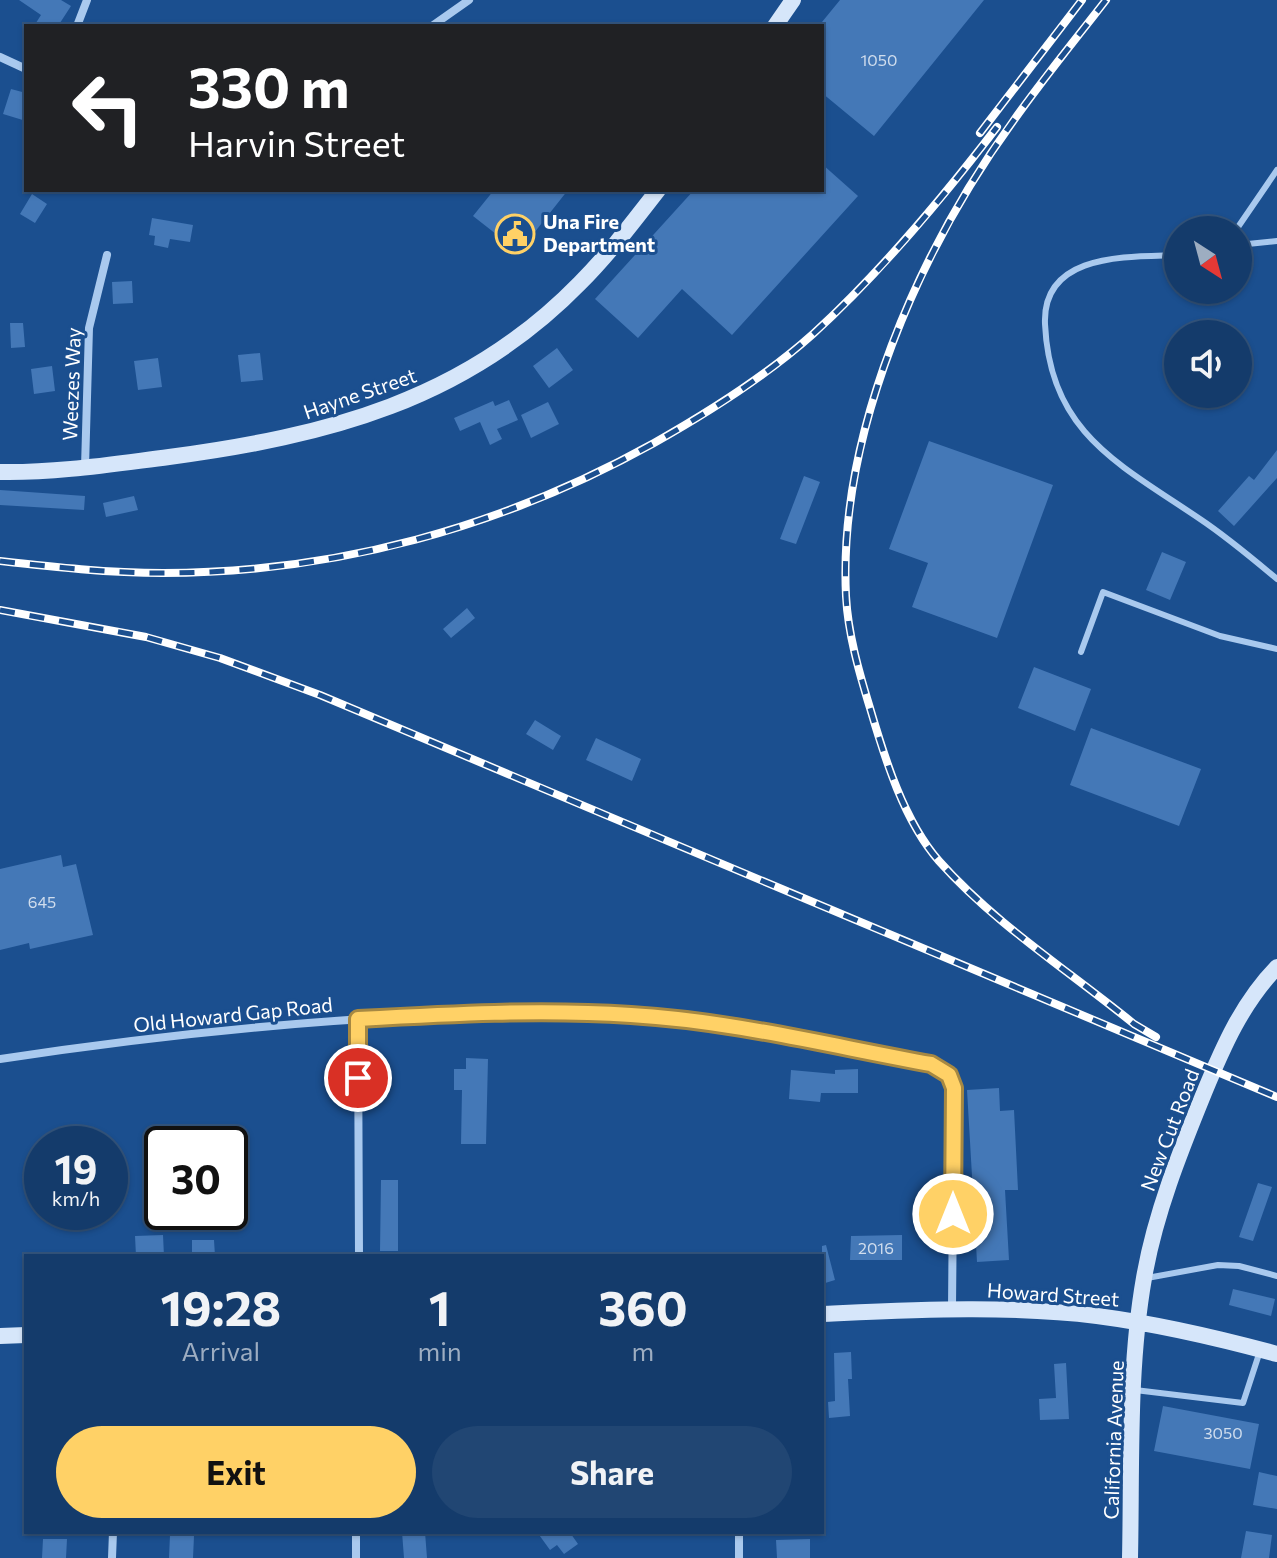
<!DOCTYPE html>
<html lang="en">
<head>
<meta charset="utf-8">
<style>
  body { margin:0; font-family:Commissioner,sans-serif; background:#214673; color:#f1f3f6; height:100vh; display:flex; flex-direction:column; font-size:30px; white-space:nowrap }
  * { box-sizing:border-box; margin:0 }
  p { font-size:26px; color:#9dadc1 }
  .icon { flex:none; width:44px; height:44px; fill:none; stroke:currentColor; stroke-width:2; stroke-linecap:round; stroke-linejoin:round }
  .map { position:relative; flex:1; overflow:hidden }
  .panel { position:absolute; left:24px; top:1254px; width:800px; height:280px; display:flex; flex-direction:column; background:#143b6b; border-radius:0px; box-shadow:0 2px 6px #0004,0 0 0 2px #33557e }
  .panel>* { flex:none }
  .hud { position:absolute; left:24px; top:24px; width:800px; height:168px; border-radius:0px; box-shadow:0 2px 6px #0004,0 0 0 2px #33557e; background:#202124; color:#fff; overflow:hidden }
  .needle { width:52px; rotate:144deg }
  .controls { position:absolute; left:1164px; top:216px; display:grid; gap:16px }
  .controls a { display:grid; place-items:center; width:88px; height:88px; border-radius:50%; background:#143b6b; box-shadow:0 2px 6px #0004,0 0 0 2px #33557e; font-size:40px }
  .speed { position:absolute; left:24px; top:1126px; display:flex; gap:16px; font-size:40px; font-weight:700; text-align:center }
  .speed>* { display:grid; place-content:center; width:104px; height:104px; border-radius:50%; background:#143b6b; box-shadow:0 2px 6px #0004,0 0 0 2px #33557e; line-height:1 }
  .speed small { font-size:20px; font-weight:400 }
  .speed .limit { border:4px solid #111; border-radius:12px; background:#fff; color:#111 }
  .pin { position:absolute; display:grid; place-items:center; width:68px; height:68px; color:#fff; margin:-34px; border:4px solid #fff; border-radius:50%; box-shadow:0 2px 8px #0007 }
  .me { position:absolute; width:88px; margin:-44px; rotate:0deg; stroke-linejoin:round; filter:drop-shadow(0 0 6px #0008) }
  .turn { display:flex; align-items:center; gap:28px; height:168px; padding:0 32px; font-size:36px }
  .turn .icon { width:104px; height:104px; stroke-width:2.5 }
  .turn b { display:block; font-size:56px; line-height:68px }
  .eta { display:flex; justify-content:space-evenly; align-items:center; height:136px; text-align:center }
  .eta b { font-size:48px; font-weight:700; line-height:56px }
  .primary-button { display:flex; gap:16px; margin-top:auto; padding:16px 32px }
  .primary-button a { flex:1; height:92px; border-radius:48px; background:#ffd166; color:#111; font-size:32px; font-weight:700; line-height:92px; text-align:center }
  .primary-button a+a { background:#214673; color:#f1f3f6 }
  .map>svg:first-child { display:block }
</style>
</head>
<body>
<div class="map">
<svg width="1277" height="1558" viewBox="0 0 1277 1558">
  <rect width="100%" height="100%" fill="#1b4f8f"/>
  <!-- building -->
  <path fill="#4478b7" d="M19,0H61L71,6L58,26H34L41,15Z
    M840,0H984L874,136L822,93V22Z
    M11,89L26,93V121L3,114Z
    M822,164L858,196L732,335L682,289L638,338L595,299L694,190H822Z
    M494,190H568L519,252L473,216Z
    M32,194L47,204L35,223L20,214Z
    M152,218L193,225L190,242L170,239L168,248L154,245L155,236L149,235Z
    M132,281L133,303L113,304L112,282Z
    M10,323H23L25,347L11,348Z
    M557,348L573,370L549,388L533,366Z
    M260,353L263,380L241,382L238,355Z
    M158,358L162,387L138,390L134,361Z
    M52,366L55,391L34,394L31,369Z
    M509,400L518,420L497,429L502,439L490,445L480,422L460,431L454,418L493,401L495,406Z
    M548,402L559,424L531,438L521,415Z
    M929,441L1053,485L997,638L912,607L928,563L889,549Z
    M1277,450V478L1234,526L1218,511L1249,476L1254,480Z
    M804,476L820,482L796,544L780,539Z
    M0,490L85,496L84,510L0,505Z
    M134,496L138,510L106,517L103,503Z
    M1162,552L1186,562L1170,600L1146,590Z
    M467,608L475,618L451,638L443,629Z
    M1034,667L1091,689L1075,731L1018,708Z
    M535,720L561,736L553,750L526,734Z
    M1091,728L1201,769L1179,826L1070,785Z
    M596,738L641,759L632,781L586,760Z
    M61,855L63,867L76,864L93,935L30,949L29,943L0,950V869Z
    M466,1058L488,1059L486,1144H461L462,1090H454V1069H466Z
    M858,1069V1093H821L820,1102L789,1099L791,1070L835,1074V1070Z
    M999,1088L1000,1111L1014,1110L1018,1190H1005L1009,1260L977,1262L967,1090Z
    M381,1180H398V1251H380Z
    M1258,1183L1272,1187L1253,1241L1239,1237Z
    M163,1235L164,1256H136L135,1236Z
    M902,1235V1260H850L851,1236Z
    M192,1240H214L215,1256H192Z
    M826,1245L835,1280L822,1284V1246Z
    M1233,1289L1275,1299L1271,1316L1229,1305Z
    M851,1352L852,1379H848L850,1416L829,1418L828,1402L835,1401L834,1353Z
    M1066,1363L1069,1419L1040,1420L1039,1399L1056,1398L1054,1364Z
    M1163,1406L1259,1424L1250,1469L1154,1451Z
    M1259,1472L1277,1476V1509L1253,1505Z
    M1246,1531L1272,1535L1269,1558H1241Z
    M402,1532H425L427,1558H404Z
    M537,1532H575L571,1534L578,1544L564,1554L557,1545L550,1550Z
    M170,1535L194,1536L193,1558H169Z
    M43,1539H67L66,1558H42Z
    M810,1539V1558H777L776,1540Z"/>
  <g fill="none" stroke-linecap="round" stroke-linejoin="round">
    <!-- lane -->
    <path stroke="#a9c9ee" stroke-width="6" d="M1236,230L1277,170
      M1238,245L1277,241
      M1178,255C1129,257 1042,252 1045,324C1050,433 1119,464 1200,519C1227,537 1252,558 1277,579
      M1081,652L1103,592L1220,636L1277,649
      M1147,1278L1218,1265L1239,1266L1277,1276
      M1135,1390L1243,1403L1260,1351"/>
    <!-- street -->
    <path stroke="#a9c9ee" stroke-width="8" d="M77,26L87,0
      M432,26L469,0
      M0,57L26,69
      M85,467L89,328L107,255
      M358,1019L359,1256
      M0,1059C138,1038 276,1023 415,1016C487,1013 560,1009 633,1015C734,1022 831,1046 931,1064L949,1075L954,1088L952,1308
      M112,1558L113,1532
      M356,1558V1532
      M739,1558V1532"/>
    <!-- secondary -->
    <path stroke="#d6e6fa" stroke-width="16" d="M775,26L793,0
      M0,472C57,473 113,464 169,457C326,436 465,401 580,283C609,254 633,222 658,190
      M822,1314C914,1310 1006,1305 1097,1316C1158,1324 1218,1338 1277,1354
      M0,1336L26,1335
      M1130,1558C1132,1466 1128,1369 1144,1278C1155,1214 1180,1152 1204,1093C1223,1047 1242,1003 1277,967"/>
    <defs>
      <path id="rail" d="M1106,0C1075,40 1043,79 1014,120C920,249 838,433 846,596C848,634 859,672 870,708C885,759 904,821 939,861C995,924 1069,971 1134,1024L1156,1037
        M980,133L1082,0
        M0,561C54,567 108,573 163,573C335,573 503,527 654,443C709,412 765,377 813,334C881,272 941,200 997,127
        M0,610L146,637L220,658L320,695L1277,1097"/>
    </defs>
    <!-- rail casing -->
    <use href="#rail" stroke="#fff" stroke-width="8"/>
    <!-- rail -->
    <use href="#rail" stroke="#1b4f8f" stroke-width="5" stroke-dasharray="15" stroke-linecap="butt"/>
  </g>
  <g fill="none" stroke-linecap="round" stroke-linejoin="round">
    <defs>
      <path id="route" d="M358,1078V1019C449,1014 540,1009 631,1015C733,1021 831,1046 931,1064L949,1075L954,1088L953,1214"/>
    </defs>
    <!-- route casing -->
    <use href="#route" stroke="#a68842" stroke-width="20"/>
    <!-- route -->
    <use href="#route" stroke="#ffd166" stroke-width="14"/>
  </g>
  <!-- icons -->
  <defs>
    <symbol id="civic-ring" viewBox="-11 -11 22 22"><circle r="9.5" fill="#1b4f8f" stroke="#ffd166" stroke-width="1.5"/><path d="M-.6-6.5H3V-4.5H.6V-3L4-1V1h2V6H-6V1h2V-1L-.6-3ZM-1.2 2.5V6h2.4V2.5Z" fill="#ffd166"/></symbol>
  </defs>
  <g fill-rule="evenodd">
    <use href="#civic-ring" x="493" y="212" width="44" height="44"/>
  </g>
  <g text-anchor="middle" stroke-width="6" stroke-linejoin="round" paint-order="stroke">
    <!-- number labels -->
    <g font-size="16" fill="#d0dded">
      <text x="879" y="66">1050</text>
      <text x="42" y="908">645</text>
      <text x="876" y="1254">2016</text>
      <text x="1223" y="1439">3050</text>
    </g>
    <!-- poi labels -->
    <g font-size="20" font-weight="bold" fill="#fff" stroke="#1b4f8f" text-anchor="start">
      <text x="543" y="229">Una Fire<tspan x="543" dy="23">Department</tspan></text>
    </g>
    <!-- street labels -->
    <g font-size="20" fill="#fff" stroke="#1b4f8f">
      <text transform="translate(72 384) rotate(-88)" y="7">Weezes Way</text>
      <text transform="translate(360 394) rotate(-19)" y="7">Hayne Street</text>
      <text transform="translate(233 1015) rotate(-6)" y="7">Old Howard Gap Road</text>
      <text transform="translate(1170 1130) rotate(-69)" y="7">New Cut Road</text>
      <text transform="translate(1053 1295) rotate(4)" y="7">Howard Street</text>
      <text transform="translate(1114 1440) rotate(-88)" y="7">California Avenue</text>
    </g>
  </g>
</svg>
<div class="controls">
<a><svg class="needle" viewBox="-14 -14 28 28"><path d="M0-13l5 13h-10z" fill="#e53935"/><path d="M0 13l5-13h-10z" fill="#9dadc1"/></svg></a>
<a><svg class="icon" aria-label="sound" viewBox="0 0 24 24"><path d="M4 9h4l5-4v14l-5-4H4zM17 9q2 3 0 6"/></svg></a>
</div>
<div class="speed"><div>19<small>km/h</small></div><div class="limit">30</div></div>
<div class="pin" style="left:358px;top:1078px;background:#d93025"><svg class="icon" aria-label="arrive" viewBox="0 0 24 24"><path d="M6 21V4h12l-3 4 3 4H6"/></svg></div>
<svg class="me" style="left:953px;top:1214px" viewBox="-20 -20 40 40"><circle r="17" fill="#ffd166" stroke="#fff" stroke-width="3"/><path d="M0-11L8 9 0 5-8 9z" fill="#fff"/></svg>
<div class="hud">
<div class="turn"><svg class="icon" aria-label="left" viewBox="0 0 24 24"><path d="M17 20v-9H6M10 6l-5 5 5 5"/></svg><div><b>330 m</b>Harvin Street</div></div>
</div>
<section class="panel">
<div class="eta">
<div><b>19:28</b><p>Arrival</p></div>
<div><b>1</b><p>min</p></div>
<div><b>360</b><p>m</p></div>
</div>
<div class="primary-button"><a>Exit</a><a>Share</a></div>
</section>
</div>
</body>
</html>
